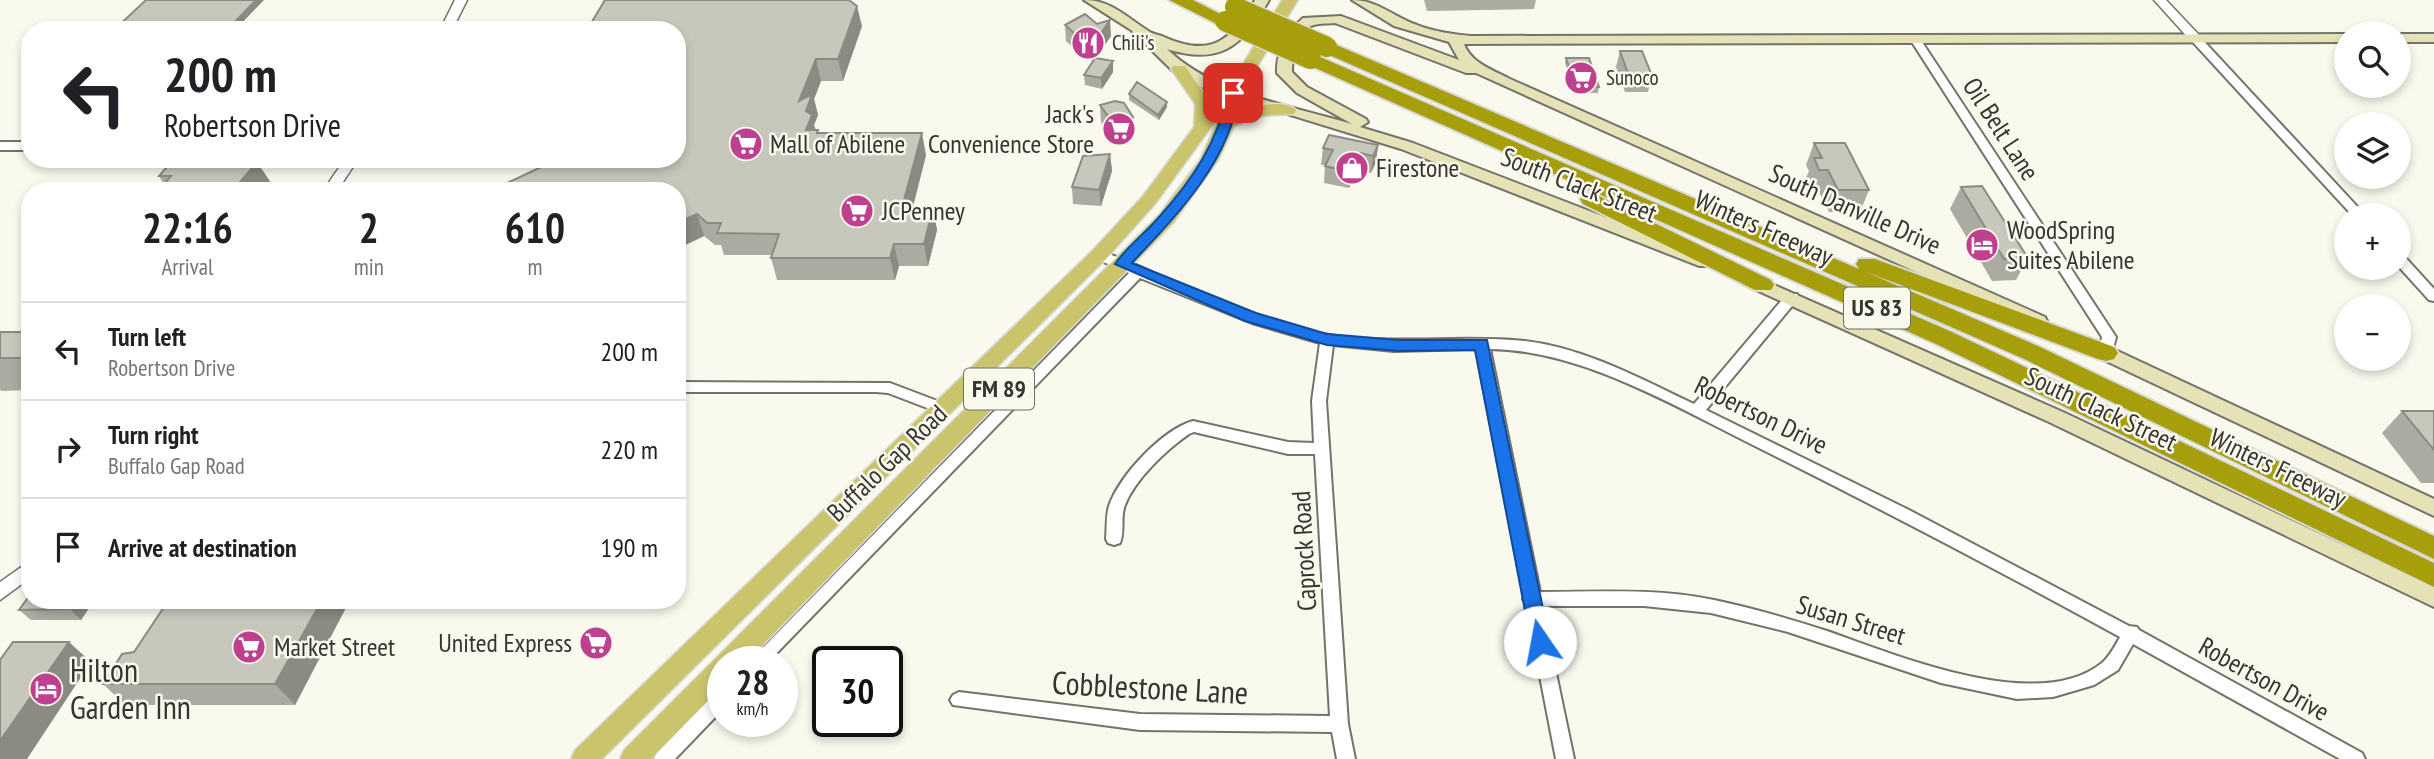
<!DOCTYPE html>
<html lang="en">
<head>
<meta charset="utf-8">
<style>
  body { margin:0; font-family:"PT Sans Narrow",sans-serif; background:#f6f6f6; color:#202124; height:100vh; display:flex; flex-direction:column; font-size:26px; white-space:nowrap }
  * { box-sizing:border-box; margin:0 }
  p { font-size:23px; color:#757577 }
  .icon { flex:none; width:38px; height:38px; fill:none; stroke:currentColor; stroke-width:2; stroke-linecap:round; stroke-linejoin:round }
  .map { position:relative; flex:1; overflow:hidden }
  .details { position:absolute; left:21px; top:182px; width:665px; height:427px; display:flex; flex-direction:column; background:#fff; border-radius:28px; box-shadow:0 4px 10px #0003 }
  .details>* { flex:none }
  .banner { position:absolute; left:21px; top:21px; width:665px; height:147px; border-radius:28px; box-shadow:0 4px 10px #0003; background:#fff; color:#202124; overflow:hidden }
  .tools { position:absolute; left:2334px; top:21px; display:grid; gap:14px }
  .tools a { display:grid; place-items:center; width:77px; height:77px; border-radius:50%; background:#fff; box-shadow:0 4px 10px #0003; font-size:35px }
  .speed { position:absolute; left:707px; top:646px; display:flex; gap:14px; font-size:35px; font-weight:700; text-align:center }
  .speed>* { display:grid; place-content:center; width:91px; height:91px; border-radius:50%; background:#fff; box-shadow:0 4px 10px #0003; line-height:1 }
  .speed small { font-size:18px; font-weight:400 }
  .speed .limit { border:4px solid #111; border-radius:10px; background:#fff; color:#111 }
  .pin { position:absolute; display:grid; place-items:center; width:60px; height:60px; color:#fff; margin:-30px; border-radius:14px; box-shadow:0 4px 10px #0006 }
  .me { position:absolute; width:77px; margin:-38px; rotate:348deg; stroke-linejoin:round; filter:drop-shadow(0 0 5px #0008) }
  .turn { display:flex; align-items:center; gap:24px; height:147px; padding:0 28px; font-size:32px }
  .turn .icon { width:91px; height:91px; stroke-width:2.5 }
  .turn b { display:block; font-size:49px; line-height:60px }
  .eta { display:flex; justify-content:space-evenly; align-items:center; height:119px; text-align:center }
  .eta b { font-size:42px; font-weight:700; line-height:49px }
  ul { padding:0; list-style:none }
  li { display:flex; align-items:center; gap:21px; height:98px; padding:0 28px; border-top:2px solid #e0e0e0 }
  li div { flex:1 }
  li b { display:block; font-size:26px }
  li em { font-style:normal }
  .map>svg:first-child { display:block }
</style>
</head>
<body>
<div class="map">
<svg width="2434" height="759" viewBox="0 0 2434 759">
  <rect width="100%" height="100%" fill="#faf9ee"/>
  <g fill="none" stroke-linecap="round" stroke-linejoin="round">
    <defs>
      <path id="minor" d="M2195,35L2199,36L2365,215H2352L2191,40L2190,38Z
        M1915,36L1920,39L2114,334L2116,337L2111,356H2101L2099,353L2102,337L1910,39Z
        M0,142H30V150H0Z
        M1099,251C1121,257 1142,268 1163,277C1214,300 1268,324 1323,334C1390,346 1458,334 1525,341C1585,348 1641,379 1694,404L1787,294H1797L1799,297L1797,300L1706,410L1909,510L2129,626L2137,627L2139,630L2362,753L2365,759H2340L2133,644L2118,670L2094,685L2053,697L2017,699L1941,683L1788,632L1711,613L1644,606H1542L1574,759H1556L1526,604L1523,599L1524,596L1476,349L1394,351L1333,345L1326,401L1348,724L1355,759H1337L1332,732L1140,730L953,705L950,700L953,695L959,692L1140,714L1330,716L1315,454H1288L1194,432L1189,434C1167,449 1135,479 1125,505C1120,517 1125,531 1120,543L1114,545L1108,543L1106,539C1107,528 1106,516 1109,506C1120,475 1162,430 1193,421L1288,442L1314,443L1312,401L1320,343L1252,323L1140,278L768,662H749L1129,273L1094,258L1093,255L1094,252ZM1490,349C1582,350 1676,407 1757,447C1879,508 2000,571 2120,637C2115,646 2110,656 2102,663C2037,715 1897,655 1827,631C1790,619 1753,608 1714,600C1657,588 1598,592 1540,592Z
        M2399,255L2404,256L2434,289V301L2429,300L2399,267Z
        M677,382L890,383L948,405L950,409L948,413L943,414L888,393L876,392H677Z
        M723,690V709L675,759H654L657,753L717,692Z"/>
      <path id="tertiary" d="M455,0H467L452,30H440Z
        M2154,0H2166L2199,35V41H2191Z
        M345,159H358L337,191H323Z
        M30,561V578L0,600V582Z"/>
      <path id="secondary" d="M1084,0C1112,0 1127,18 1150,32C1153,34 1160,35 1164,37C1211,58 1231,41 1255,0H1269C1244,45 1221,66 1167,49C1213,94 1292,106 1352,124L1297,93L1277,73C1276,52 1287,32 1303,18L1341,16L1459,60L1449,42L1394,26L1352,0C1377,0 1394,17 1417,25C1435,32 1453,34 1471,36L2347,34V42L1464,44C1471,63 1493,70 1510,79L2045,317L2047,321L2038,327L1476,73H1466L1335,23C1328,24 1317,23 1311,26C1297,32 1292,59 1292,72L1307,87L1366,119L1368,122L1360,127L1413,143L1711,258L1714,262L1711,266H1699L1401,149L1203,88L1174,72L1131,30Z
        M2399,34H2434V42H2399Z
        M1749,274L2063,412L2434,588V607L2049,422L1743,284L1740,280L1743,276Z
        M2094,340L2434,499V516L2087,352L2085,347Z"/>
      <path id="primary" d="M1282,0H1298L1241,93L1238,112C1253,107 1284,98 1296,110L1294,114L1259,116L1234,126L1218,160L1173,223L746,662H723V685L651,759H620L624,750L1159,215L1200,160L1220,115L1155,204L1106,259L602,759H571L575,750L1092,251L1143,196L1194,127L1195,104L1171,69L1173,66H1185L1211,104L1227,90Z"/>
      <path id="motorway" d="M1169,0H1193L1234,21L1231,25H1219Z
        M1327,41L1859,269L1856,264L1859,259H1875L2114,347L2118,353L2114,359L2106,361L2098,359L1866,272L2038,346L2434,536V559L2022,358L1320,51L1318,47L1320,43Z
        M1311,53L1952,332L2434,563V587L1936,344L1304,63L1302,59L1304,55Z
        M1591,192L1771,280L1774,285L1771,290H1755L1583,204L1580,199Z"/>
    </defs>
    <!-- minor casing -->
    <use href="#minor" stroke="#737369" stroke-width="4"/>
    <!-- tertiary casing -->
    <use href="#tertiary" stroke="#737369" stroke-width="3"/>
    <!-- secondary casing -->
    <use href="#secondary" stroke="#737369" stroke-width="4"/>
    <!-- primary casing -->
    <use href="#primary" stroke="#dadada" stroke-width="3"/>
    <!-- motorway casing -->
    <use href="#motorway" stroke="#dadada" stroke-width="4"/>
    <!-- minor -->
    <use href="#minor" fill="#fff" fill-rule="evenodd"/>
    <!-- tertiary -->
    <use href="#tertiary" fill="#fff" fill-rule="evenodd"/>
    <!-- secondary -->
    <use href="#secondary" fill="#e4e2b6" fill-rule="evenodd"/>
    <!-- primary -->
    <use href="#primary" fill="#cac56d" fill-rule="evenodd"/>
    <!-- motorway -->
    <use href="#motorway" fill="#a69e0b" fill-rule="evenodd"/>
    <defs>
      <path id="motorway-bridge" d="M1235,7L1327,47
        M1225,21L1311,59"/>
    </defs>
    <!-- motorway-bridge casing -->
    <use href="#motorway-bridge" stroke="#dadada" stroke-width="23" stroke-linecap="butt"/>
    <!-- motorway-bridge -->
    <use href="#motorway-bridge" stroke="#a69e0b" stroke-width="20"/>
  </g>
  <!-- wall -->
  <path fill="#ababa2" d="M1424,0H1536L1534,9L1427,11Z
    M1065,25L1111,36L1102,49L1088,54L1075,49L1066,41Z
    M862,26L843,81H821L814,99L818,115L814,125L816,130H818L819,133L926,155L913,207L914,208H933L937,230L928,266H899L895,280H777L771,258L772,255H724L721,245H715L704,236L677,249V191L558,159Z
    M1620,51L1652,76L1648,92H1625L1616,67Z
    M1566,58L1599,87L1598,93H1575L1565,63Z
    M1113,72L1102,89L1085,85L1084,75Z
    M1129,94L1167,107L1159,120L1129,100Z
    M1100,105L1133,117L1134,133L1132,137L1121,141L1114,139L1101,122Z
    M1814,143L1869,190L1860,212H1829L1819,192H1810L1805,180L1809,171L1806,165Z
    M1378,145L1376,162L1371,173L1358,170L1349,188L1324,183L1325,165H1321L1323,148Z
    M1110,154L1112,171L1101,206L1073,204L1072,187Z
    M257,162L271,183L269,186L164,184L159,176Z
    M1961,187L2028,258L2016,280L1992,281L1950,209Z
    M0,332H30V390L1,391L0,389Z
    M2402,411H2434V483H2421L2382,433Z
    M161,600H350L295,705H125L103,684L134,652L165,605Z
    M93,602L81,620H31L19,610Z"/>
  <!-- shaded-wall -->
  <path fill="#8b8b84" d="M256,0H264L235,30H227Z
    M857,6L862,26L843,81L838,59Z
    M1110,20L1111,36L1102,49L1088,54L1087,38Z
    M816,59L821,81L814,99L818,115L814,125L817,137L812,151L799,101Z
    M1113,61V72L1102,89L1101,78Z
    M1167,102V107L1159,120L1158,115Z
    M1133,117L1134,133L1132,137L1121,141L1120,124Z
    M922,133L926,155L909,222L904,200Z
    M1378,145L1376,162L1371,173L1373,156Z
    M1360,153L1358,170L1349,188L1351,172Z
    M1110,154L1112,171L1101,206L1099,190Z
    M257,162L271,183L269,186L271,191H246L240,182Z
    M933,208L937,230L928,266L924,244Z
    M697,214L704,236L677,249V223Z
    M894,244L899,266L895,280L890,258Z
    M76,600H91L93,602L81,620L70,609Z
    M322,600H350L295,705L275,684Z
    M69,642L91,662L27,759H0V741Z"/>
  <!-- building -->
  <path fill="#c7c7bc" stroke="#8b8b84" stroke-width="2" d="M146,0H256L227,30H114Z
    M605,0H849L857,6L838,59H816L799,101L812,94L806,111L812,115L806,130H818L817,133H922L904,200L914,208H933L924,244H894L890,258H771L779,234L717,233L721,223H707L697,214L677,223V191H490L558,159H677V30H587Z
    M1085,14L1097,24L1110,20L1101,33L1087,38L1074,33L1065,25Z
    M348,25H366L362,30H344Z
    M1620,51H1642L1652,76H1629Z
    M1095,58L1113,61L1101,78L1084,75Z
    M1566,58H1589L1599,87H1576Z
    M1137,82L1167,102L1158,115L1129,94Z
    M1115,101L1124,103L1133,117L1131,121L1120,124L1113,123L1100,105Z
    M1329,135L1378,145L1373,156L1360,153L1351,172L1325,166L1333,150L1323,148Z
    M1814,143H1845L1869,190H1838L1828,170H1819L1814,158H1822Z
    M1110,154L1099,190L1072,187L1083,156Z
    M172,161L257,162L240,182H266L259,191H158L171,176H159Z
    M1982,186L2028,258L2004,259L1961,187Z
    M0,332H30V358H0Z
    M2402,411H2434V450Z
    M30,595V600H76L70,609L19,610Z
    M161,600H322L275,684H103L122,654L134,652L168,601Z
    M13,642H69L0,741V660Z"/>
  <!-- route -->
  <path fill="#1a73e8" stroke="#114b97" stroke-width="2" d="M1233,89L1239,93C1230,161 1178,214 1132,263L1256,313L1327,334L1399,340H1487L1550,642L1547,648H1533L1531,642L1475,350L1399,351L1327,345L1245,321L1115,264C1127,246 1146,233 1160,216C1192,180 1219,141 1227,93Z"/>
  <!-- icons -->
  <defs>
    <symbol id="restaurant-disc" viewBox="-11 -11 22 22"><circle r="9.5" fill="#be408f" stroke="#faf9ee"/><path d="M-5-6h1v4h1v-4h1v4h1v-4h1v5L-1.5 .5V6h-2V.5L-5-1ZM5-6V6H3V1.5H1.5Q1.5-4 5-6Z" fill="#fff"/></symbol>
    <symbol id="supermarket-disc" viewBox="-11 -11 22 22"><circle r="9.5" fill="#be408f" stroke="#faf9ee"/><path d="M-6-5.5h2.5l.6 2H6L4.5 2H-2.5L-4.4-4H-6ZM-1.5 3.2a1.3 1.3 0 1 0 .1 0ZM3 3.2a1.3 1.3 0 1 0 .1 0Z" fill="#fff"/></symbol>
    <symbol id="shop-disc" viewBox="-11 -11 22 22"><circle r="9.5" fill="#be408f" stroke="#faf9ee"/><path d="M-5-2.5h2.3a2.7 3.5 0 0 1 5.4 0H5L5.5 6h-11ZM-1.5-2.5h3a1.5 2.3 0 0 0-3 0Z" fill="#fff"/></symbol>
    <symbol id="hotel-disc" viewBox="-11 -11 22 22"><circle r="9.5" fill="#be408f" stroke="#faf9ee"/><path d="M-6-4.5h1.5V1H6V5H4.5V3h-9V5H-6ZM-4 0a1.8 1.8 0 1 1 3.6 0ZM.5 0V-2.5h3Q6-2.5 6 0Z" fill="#fff"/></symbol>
  </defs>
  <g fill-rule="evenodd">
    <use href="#restaurant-disc" x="1069" y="24" width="38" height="38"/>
    <use href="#supermarket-disc" x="1562" y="59" width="38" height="38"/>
    <use href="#supermarket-disc" x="1100" y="110" width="38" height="38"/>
    <use href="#supermarket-disc" x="727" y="125" width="38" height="38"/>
    <use href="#shop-disc" x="1333" y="149" width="38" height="38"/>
    <use href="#supermarket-disc" x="838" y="192" width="38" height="38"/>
    <use href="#hotel-disc" x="1963" y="226" width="38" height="38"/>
    <use href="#supermarket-disc" x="577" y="624" width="38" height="38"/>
    <use href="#supermarket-disc" x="230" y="628" width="38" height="38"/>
    <use href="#hotel-disc" x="27" y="670" width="38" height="38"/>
  </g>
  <g text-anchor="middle" stroke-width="5" stroke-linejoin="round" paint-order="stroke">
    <!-- far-poi labels -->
    <g font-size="21" fill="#343430" stroke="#faf9ee" text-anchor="start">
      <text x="1112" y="50">Chili's</text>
      <text x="1606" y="85">Sunoco</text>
    </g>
    <!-- shield labels -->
    <g fill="#faf9ee" stroke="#6f6f69" stroke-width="2">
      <rect x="1844" y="287.5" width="66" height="41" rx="5"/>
      <rect x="964" y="368.5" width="70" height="41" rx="5"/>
    </g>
    <g font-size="24" font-weight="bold" fill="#343430">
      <text x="1877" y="316">US 83</text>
      <text x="999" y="397">FM 89</text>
    </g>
    <!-- poi labels -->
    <g font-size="26" fill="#343430" stroke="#faf9ee" text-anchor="start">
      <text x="1094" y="123" text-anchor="end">Jack's<tspan x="1094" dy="30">Convenience Store</tspan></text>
      <text x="770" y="153">Mall of Abilene</text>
      <text x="1376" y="177">Firestone</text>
      <text x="882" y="220">JCPenney</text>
      <text x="2007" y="239">WoodSpring<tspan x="2007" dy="30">Suites Abilene</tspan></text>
      <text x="572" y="652" text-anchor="end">United Express</text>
      <text x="274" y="656">Market Street</text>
    </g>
    <!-- street labels -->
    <g font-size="26" fill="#343430" stroke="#faf9ee">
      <text transform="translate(2001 129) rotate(57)" y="9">Oil Belt Lane</text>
      <text transform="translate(1579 185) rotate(21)" y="9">South Clack Street</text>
      <text transform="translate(1855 209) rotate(24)" y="9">South Danville Drive</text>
      <text transform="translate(1764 228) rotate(24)" y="9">Winters Freeway</text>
      <text transform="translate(2101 409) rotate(25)" y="9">South Clack Street</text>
      <text transform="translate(1761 415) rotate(26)" y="9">Robertson Drive</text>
      <text transform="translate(887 463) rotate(-44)" y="9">Buffalo Gap Road</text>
      <text transform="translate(2278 468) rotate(26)" y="9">Winters Freeway</text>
      <text transform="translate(1304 551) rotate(-93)" y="9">Caprock Road</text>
      <text transform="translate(1851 620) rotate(17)" y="9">Susan Street</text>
      <text transform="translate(2264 679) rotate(29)" y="9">Robertson Drive</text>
    </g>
    <!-- near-poi labels -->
    <g font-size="32" fill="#343430" stroke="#faf9ee" text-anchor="start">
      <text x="70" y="682">Hilton<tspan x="70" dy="37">Garden Inn</tspan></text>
    </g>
    <!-- near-street labels -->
    <g font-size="32" fill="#343430" stroke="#faf9ee">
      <text transform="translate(1150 688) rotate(3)" y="11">Cobblestone Lane</text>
    </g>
  </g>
</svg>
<div class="tools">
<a><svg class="icon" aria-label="search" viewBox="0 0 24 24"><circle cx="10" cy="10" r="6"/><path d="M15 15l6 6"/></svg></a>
<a><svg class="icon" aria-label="layers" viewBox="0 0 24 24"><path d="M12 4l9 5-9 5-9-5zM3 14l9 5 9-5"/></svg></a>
<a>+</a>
<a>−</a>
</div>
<div class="speed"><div>28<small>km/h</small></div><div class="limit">30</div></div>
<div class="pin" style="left:1233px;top:93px;background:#d93025"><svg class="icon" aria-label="arrive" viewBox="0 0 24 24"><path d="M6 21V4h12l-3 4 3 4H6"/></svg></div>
<svg class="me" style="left:1540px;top:642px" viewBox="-20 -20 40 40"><circle r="19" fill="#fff"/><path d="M0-13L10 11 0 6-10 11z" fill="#1a73e8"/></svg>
<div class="banner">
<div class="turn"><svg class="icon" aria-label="left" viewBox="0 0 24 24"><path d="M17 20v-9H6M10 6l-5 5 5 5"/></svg><div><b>200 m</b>Robertson Drive</div></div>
</div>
<section class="details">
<div class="eta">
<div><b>22:16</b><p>Arrival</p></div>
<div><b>2</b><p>min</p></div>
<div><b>610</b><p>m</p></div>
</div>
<ul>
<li><svg class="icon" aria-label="left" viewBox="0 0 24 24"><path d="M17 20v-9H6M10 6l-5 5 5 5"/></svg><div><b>Turn left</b><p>Robertson Drive</p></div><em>200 m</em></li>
<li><svg class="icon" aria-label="right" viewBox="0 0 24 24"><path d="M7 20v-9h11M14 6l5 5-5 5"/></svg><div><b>Turn right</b><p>Buffalo Gap Road</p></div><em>220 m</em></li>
<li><svg class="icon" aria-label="arrive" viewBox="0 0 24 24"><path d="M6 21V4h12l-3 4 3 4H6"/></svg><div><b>Arrive at destination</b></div><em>190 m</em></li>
</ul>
</section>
</div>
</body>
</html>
